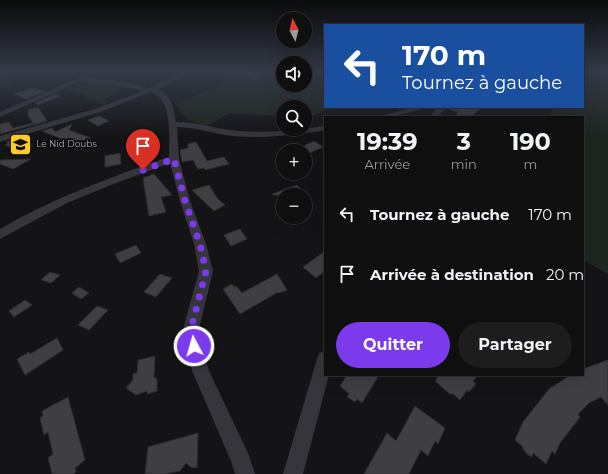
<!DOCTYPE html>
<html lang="fr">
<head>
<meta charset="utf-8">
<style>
  body { margin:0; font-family:Montserrat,sans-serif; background:#1d1d1e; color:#f1f3f6; height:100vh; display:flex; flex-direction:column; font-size:15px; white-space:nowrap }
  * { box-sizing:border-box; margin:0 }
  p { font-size:13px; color:#9b9c9f }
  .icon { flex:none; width:22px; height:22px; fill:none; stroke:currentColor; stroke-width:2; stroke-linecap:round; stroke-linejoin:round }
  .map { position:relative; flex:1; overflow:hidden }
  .drawer { position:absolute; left:324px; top:116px; width:260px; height:260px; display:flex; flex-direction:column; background:#0f0f10; border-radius:0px; box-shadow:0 4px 16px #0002,0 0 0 1px #2f2f30 }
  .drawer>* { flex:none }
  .top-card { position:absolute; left:324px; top:24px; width:260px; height:84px; border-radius:0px; box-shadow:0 4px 16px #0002,0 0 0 1px #2f2f30; background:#1a4fa0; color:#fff; overflow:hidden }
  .needle { width:26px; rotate:353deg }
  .tools { position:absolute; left:276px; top:12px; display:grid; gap:8px }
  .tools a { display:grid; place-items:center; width:36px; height:36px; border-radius:50%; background:#0f0f10; box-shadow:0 4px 16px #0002,0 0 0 1px #2f2f30; font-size:20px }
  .pin { position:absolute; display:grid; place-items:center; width:34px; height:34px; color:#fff; margin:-41px -17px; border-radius:50% 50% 50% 0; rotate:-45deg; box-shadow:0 0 4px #0007 }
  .pin .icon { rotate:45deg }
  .me { position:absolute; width:44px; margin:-22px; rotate:354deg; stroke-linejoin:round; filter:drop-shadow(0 0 3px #0008) }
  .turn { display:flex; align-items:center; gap:14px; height:84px; padding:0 12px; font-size:18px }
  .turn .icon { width:52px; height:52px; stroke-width:2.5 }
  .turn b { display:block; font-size:28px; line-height:34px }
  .eta { display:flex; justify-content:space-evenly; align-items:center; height:68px; text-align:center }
  .eta b { font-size:24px; font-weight:700; line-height:28px }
  .primary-button { display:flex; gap:8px; margin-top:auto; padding:8px 12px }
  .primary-button a { flex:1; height:46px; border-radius:24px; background:#7c3aed; color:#fff; font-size:16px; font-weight:700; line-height:46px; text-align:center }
  .primary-button a+a { background:#1d1d1e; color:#f1f3f6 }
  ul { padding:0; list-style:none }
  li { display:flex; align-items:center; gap:12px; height:60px; padding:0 12px }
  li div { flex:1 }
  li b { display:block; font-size:15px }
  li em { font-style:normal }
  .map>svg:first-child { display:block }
</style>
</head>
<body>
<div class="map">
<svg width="608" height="474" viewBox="0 0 608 474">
  <rect width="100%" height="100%" fill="#141416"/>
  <!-- green -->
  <path fill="#1e2620" d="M0,71H32L7,78L20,84L0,89Z
    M208,71H283V85H305V71H325V107H332L312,116H305V107H283V116L230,113L206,127C191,122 184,118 176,104L228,82L213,76Z
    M583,71H608V274L583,260V117H548L553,108L555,107H583Z
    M109,82L124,86L104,101L107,102L105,105L67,89L90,83Z"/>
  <!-- building -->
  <path fill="#3e3e43" stroke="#2e2e32" d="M233,71H274L254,80Z
    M31,88L46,91L26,99L14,94Z
    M55,94L61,96L38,105L35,103Z
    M38,107L47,121L0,134V124L9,122L13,128L33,123L28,116V110Z
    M449,107H482L472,116L467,115L465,117L456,114L458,112L449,109Z
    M99,116L109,121L98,126L88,120Z
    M72,124L69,130L91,138L77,145L42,131L52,128L55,132Z
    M24,136L32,146L18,150L5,145L8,143L6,142Z
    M314,141L323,147L305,155V145Z
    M196,142L207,161L224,157L229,164L205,170L204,168L198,169L193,160L182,162L180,150L188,148V144Z
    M120,153L121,164L105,167V156Z
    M31,159L13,169L0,164V160Z
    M154,174L172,195L161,197L166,212L149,216L143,178Z
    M209,185L217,198L225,205L214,211L192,190Z
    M297,185L304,192L296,195H273L272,194Z
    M240,229L247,239L231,246L224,235Z
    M136,245L141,253L120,263L115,254Z
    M325,251V271L316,278L303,267Z
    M50,272L60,275L51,283L41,280Z
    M160,274L172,278L156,297L144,292Z
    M277,274L287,290L279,293L278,292L240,314L223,289L232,284L234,287L236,286L242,293Z
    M79,287L89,293L81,299L72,293Z
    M25,300L32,305L14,317L9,311Z
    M97,306L108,310L89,330L78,325Z
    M57,338L63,350L25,375L17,359L29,352L30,354Z
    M155,356L154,377L157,379V391L147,394V391L136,395L126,388L133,380V374L137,373L138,360Z
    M608,360V405L601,397L589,403L578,414L580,417L560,443L555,454L552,451L546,464L533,453L532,457L527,454L523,449V447L515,440L523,422L549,389L571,375H583V369Z
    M347,375H379L362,403L357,399L355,402L347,397L349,394L340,386Z
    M439,375H478L473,381L476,384L469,392L467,390L460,400L452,393L451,395L435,381Z
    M68,397L85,460L75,468L76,472L73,474H52L48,458L53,454L48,432L44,435L40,418L43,416L42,411Z
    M415,406L445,428L438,444L435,441L428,456L421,450L409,474H364L387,433L396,441Z
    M198,433L197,467L192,468L186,463L180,471L165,474H145L148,447Z"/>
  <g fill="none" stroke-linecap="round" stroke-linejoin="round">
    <!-- minor -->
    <path fill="#35353b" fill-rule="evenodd" d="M88,71H95L85,78L114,80L149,88L185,71H193L157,90C171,93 174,109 176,122C195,122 213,128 231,130C263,134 294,130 325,126V130C294,135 263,139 232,136C214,134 196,127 177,127L179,159L190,201L206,244L213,271L198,333L209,371L248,453L255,474H235L231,461L193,373L182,333L199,271L194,244L180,201L170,163L111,185L67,203L0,239V229C53,198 111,177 169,157C169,139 173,98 151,92L100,112L0,142V136L95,109L143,91L114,84L79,82L0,117V112L76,79Z
      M415,107H429L392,117H378Z
      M439,107H447L437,117H429Z
      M325,351V375H329L303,474H283L317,359L319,353Z"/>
  </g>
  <!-- sky -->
  <linearGradient id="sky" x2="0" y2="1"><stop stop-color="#0b0b0c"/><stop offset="0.52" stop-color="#343a47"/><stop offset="1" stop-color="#343a47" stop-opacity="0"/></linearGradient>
  <rect width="608" height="137" fill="url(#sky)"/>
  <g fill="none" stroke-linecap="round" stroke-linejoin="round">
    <!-- route -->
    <path stroke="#7c3aed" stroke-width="7" stroke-dasharray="0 12.6" d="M143,170L174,159L185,201L200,244L206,271L190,333L194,346"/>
  </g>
  <!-- icons -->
  <defs>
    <symbol id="school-square" viewBox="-11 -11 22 22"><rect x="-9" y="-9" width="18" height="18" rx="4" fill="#fccd26" stroke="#0f0f11"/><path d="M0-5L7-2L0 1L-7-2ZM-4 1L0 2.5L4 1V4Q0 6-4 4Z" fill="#111"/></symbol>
  </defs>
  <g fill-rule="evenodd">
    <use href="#school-square" x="8" y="132" width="25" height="25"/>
  </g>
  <g text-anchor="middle" stroke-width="4" stroke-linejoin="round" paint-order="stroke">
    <!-- far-poi labels -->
    <g font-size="9" fill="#a5a8b7" stroke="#0f0f11" text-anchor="start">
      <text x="36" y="147">Le Nid Doubs</text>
    </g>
  </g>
</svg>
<div class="tools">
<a><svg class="needle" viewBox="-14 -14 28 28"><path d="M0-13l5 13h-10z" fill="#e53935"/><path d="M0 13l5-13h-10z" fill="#9b9c9f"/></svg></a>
<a><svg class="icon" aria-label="sound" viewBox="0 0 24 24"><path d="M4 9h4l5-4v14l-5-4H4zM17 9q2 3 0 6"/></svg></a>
<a><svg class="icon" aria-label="search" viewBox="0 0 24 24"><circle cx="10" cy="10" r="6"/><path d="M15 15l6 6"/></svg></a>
<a>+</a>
<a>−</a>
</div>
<div class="pin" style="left:143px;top:170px;background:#d93025"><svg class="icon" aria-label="arrive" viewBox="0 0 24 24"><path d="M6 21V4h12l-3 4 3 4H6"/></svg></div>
<svg class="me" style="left:194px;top:346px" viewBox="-20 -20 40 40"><circle r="17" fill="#7c3aed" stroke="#fff" stroke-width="3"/><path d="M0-11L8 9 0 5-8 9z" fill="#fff"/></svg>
<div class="top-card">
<div class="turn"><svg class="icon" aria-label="left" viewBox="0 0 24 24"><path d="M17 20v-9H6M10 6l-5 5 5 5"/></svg><div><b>170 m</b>Tournez à gauche</div></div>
</div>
<section class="drawer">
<div class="eta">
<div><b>19:39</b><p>Arrivée</p></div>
<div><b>3</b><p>min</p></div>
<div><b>190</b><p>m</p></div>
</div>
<ul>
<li><svg class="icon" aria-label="left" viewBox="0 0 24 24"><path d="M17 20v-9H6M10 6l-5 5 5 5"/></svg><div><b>Tournez à gauche</b></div><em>170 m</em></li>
<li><svg class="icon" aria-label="arrive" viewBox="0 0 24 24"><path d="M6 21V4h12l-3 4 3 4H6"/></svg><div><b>Arrivée à destination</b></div><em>20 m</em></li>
</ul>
<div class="primary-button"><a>Quitter</a><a>Partager</a></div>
</section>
</div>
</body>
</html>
